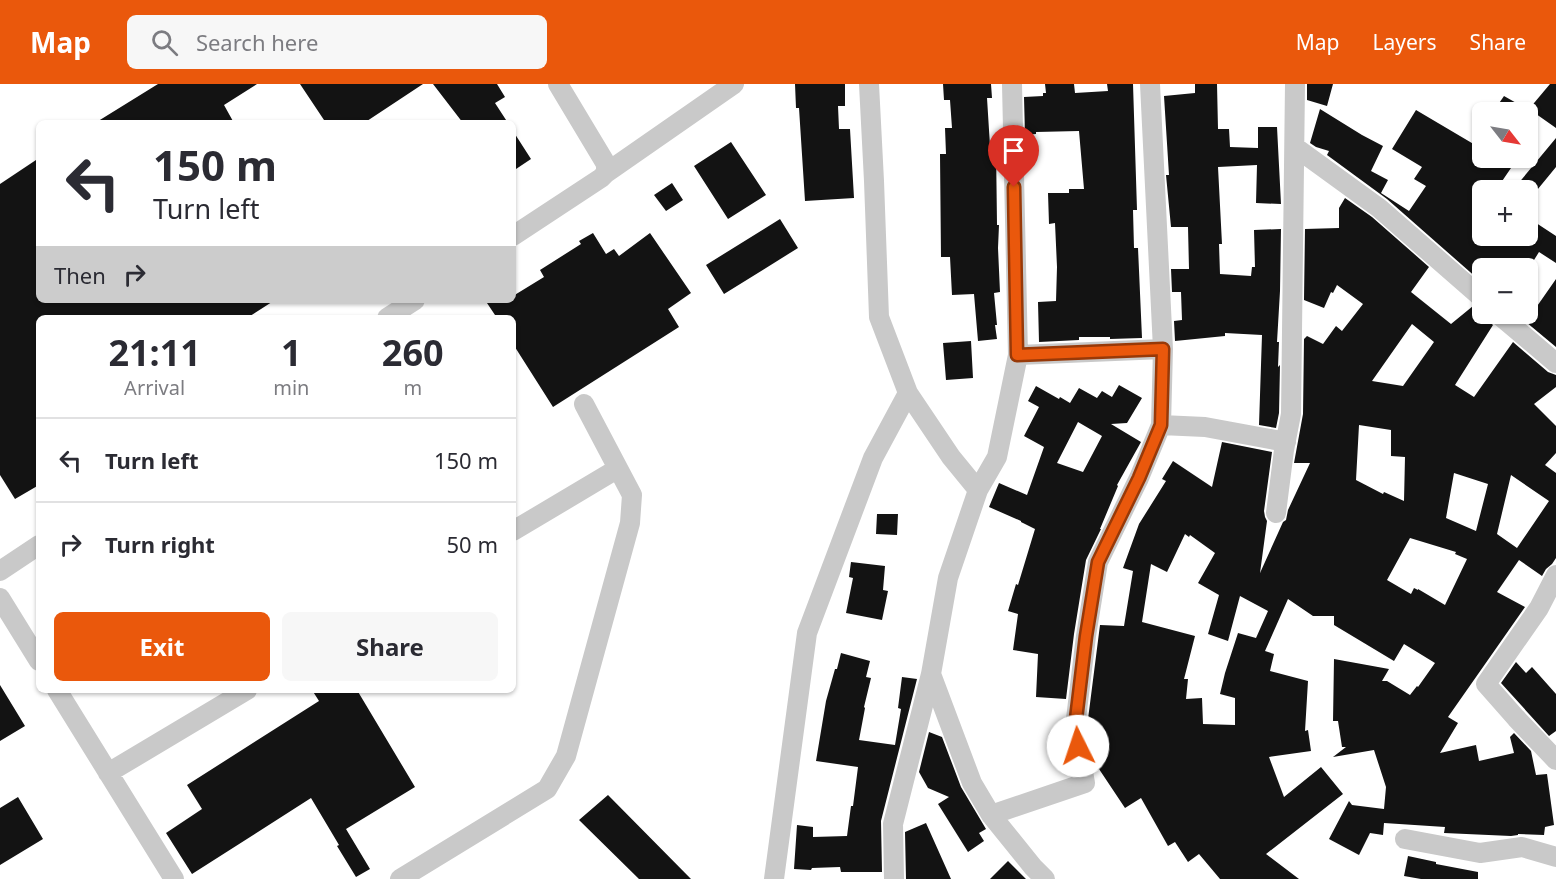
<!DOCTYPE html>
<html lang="en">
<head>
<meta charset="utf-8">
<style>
  body { margin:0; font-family:"Noto Sans",sans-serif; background:#f7f7f7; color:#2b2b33; height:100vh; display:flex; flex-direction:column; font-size:22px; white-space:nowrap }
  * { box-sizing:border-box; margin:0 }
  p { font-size:20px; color:#7c7c81 }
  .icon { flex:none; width:33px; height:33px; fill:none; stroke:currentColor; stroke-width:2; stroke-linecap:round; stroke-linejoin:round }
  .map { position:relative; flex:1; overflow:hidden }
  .side { position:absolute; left:36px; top:231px; width:480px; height:378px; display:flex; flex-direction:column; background:#fff; border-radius:9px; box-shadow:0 2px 4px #0004 }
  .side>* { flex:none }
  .guide { position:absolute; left:36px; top:36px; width:480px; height:183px; border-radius:9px; box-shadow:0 2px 4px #0004; background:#fff; color:#2b2b33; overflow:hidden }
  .needle { width:39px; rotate:121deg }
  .tools { position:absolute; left:1472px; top:18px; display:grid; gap:12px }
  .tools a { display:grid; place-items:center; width:66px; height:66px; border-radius:9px; background:#fff; box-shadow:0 2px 4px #0004; font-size:30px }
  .pin { position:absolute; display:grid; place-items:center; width:51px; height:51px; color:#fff; margin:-62px -26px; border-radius:50% 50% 50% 0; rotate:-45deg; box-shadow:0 0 6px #0007 }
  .pin .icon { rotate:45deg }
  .me { position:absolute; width:66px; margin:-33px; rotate:356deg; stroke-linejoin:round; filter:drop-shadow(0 0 4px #0008) }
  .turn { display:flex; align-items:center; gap:21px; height:126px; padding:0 18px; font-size:27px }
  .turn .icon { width:78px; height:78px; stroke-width:2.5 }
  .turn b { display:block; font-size:42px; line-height:51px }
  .then { display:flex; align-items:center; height:57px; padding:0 18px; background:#0003; gap:12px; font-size:22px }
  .eta { display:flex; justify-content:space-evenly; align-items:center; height:102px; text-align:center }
  .eta b { font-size:36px; font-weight:700; line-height:42px }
  .primary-button { display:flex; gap:12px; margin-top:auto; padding:12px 18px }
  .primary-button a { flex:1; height:69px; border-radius:9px; background:#ea580c; color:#fff; font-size:24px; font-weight:700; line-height:69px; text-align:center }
  .primary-button a+a { background:#f7f7f7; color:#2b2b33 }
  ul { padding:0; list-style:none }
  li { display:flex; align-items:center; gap:18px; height:84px; padding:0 18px; border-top:2px solid #e1e1e2 }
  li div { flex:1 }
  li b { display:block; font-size:22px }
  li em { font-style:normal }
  header { display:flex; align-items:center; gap:36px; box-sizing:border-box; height:84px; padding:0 30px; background:#ea580c; color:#fff }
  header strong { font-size:28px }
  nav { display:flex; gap:33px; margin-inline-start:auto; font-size:21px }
  .search { width:420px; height:54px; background:#f7f7f7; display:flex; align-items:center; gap:15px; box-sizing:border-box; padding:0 21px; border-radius:9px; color:#7c7c81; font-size:22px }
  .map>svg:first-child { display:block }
</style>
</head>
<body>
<header>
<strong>Map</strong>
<div class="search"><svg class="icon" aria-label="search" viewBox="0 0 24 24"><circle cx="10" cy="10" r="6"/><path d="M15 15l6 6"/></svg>Search here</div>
<nav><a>Map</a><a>Layers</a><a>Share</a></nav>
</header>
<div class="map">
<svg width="1556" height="795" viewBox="0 0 1556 795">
  <rect width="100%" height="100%" fill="#fff"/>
  <!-- building -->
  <path fill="#131313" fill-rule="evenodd" d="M158,0H257L224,21L234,39H95Z
    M300,0H423L364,39H326Z
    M433,0H497L505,13L495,19L508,39H463Z
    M795,0H845V22H838L839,45H850L854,114L805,117L799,24H796Z
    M943,0H991L992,14H987L990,62H996L997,141H999L998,164L1000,208L994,209L997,241H995L997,255L978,257L974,210L952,211L950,173H941L940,70H946L945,44H952L950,16H944Z
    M1045,0H1074L1075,9L1108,7L1107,0H1133L1137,126H1133L1134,164H1138L1142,254L1110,255V253H1079V256L1039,258L1038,218L1056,217L1057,183L1055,139L1049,140L1048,109H1069V105H1084L1079,47L1036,48V50L1025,51L1024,13L1043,12V9H1046Z
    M1195,0H1217L1218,45H1229L1230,63L1258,64V43H1277L1281,120L1256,119L1257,81L1218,83L1222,160H1219L1220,190L1251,192L1252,183H1255L1254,146L1281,145L1280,207L1277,258H1279L1278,283L1280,281L1279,329L1276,344L1259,341L1262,251L1225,249V252L1175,257L1174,237L1182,236L1181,208H1172L1171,185H1189L1188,143H1171L1166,91H1169L1164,12L1195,9Z
    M1307,0H1333L1327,22L1307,16Z
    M1550,0H1556V44L1529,25Z
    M1504,12L1532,28H1493Z
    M1320,25L1362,51L1383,62L1371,87L1388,96L1381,109L1409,127L1426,102L1414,95L1422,83L1392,65L1416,26L1482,65V74H1495L1511,84L1496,106H1482V152H1527V133L1556,152V179L1539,168L1529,184H1482V188L1478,195L1387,115L1327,71L1329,67L1316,63L1310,59Z
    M513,47L531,75L513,87Z
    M1556,54V83L1533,111L1517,101Z
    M731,58L766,111L728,135L694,82Z
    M39,74V216H275L247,234H39V401L15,415L0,391V100Z
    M672,99L683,116L666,127L654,111Z
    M1345,114L1372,133L1429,183L1411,208L1451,240L1473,222L1482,226V230H1486L1487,235L1493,241L1455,301L1474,313L1513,258L1548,288L1556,291V303L1534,320L1556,342V369L1545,381L1556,389V474L1552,480L1546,485L1542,492L1519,476L1497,508L1525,523L1448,633L1458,639L1440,669L1476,661L1479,677L1514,669L1510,653L1514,649L1531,667L1536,691L1547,690L1554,741L1545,743L1544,751L1518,750V751L1511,752L1444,749L1445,743L1384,739L1383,751L1370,749L1359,771L1329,755L1349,717L1352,721L1384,725L1386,703L1374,666L1333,673L1346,663H1342L1338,637H1333L1334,575L1389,585L1382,597H1387L1410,611L1417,602L1418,603L1435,579L1404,560L1394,577L1334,541V532H1313L1288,515L1265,567L1274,570L1270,587L1308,597L1305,647L1308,646L1311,667L1269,673L1284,713L1321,683L1343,710L1266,770L1299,795H1220L1199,770L1188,778L1175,758L1168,762L1141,714L1125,724L1099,685L1095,687L1087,643L1100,541L1124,542L1133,487L1123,484L1139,440L1166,397L1162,395L1173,377L1212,403L1222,358L1272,368L1264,427L1265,433L1267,437L1260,489L1283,438L1286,436L1288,426L1310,379H1294L1303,330L1304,255L1307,252L1323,260L1336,242L1342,247L1363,220L1337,201L1333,209L1331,208L1324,224L1304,216L1305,145L1339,144V124ZM1412,240L1434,258L1403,302L1372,297ZM1359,341L1391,346V372L1405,373L1404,417L1384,408L1383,410L1356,396ZM1454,389L1488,400L1476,447L1446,434ZM1511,391L1549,417L1517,464L1497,450ZM1185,450L1189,453L1190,451L1215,469L1198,499L1219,511L1208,550L1228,557L1240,512L1268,527L1256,554L1238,549L1225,589L1220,610L1235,614V641L1203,640L1202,614L1186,615L1188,595H1184L1195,552L1142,538L1151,480L1167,488ZM1410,454L1456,468L1455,470L1467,475L1445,521L1418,505V506L1414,504L1411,510L1387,496Z
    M780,135L798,164L724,210L706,181Z
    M593,149L606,170L614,165L619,172L650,149L691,209L668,225L679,243L553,323L513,260V234H497L485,216H513V212L544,193L540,186L581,160L579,157Z
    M1556,195V263L1526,238Z
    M971,257L973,294L946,296L943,259Z
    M1119,301L1142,314L1127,339L1111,340L1141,358L1117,401L1118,402L1100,445H1101L1086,476L1074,550L1066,615L1036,613L1038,570L1013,566L1018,530L1008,527L1016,500L1018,501L1035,445L1021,438V437L989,423L999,399L1027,411L1044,363L1024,352L1039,323L1028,317L1036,302L1059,315L1060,313L1070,319L1079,304L1097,314L1102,307L1112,313ZM1078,338L1102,352L1083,388L1057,379Z
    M877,430H898L897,451L876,450Z
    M851,478L885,482L883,506L888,507L882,536L846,529L853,494L849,493Z
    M841,569L870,577L866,593L871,594L864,623L865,624L859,656L895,661L901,625L898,624L902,593L917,595L881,737L882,788H841L840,783L812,784L811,786L794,785L797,741L813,743V753L847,752L851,722H853L858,683L816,677L826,617L835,585H837Z
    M1516,578L1526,589L1532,583L1556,610V647L1549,652L1501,599Z
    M0,601L25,642L0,657Z
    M312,606H357L415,703L346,745L370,785L356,793L337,762L339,761L311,714L192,790L166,749L202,725L187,701L319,617Z
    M929,648L942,653L961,703L986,745L979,749L984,757L968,768L938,720L949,713L928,704L919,688Z
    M608,711L691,795H639L579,736Z
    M18,713L43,755L0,781V724Z
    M926,739L951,795H906L905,748Z
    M1408,772L1436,778V780L1478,788V795H1421L1404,792Z
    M1008,777L1026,795H990Z"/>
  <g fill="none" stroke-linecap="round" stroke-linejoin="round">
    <!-- minor -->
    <path stroke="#c9c9c9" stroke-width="20" d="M869,0L874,97L879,233L908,309L951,373L978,406L948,494L931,590L893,740L894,795
      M1295,63L1379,124L1482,214
      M606,89L734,0
      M513,152L601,94L606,89V80L558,0
      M1498,230L1556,279
      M387,234L415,216
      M1018,271L1163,265
      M1161,341L1205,343L1286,358
      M978,406L997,373L1018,271L1012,0
      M1276,429L1284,366L1291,330L1295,0
      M513,447L617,385
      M0,487L39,461
      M1556,491L1539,524L1486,600L1516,634L1556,676
      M0,514L39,577
      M931,590L972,699L991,731L1033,783L1045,795
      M57,606L174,795
      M108,689L247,606
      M991,731L1085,699L1075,643L1086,552L1098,478L1139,394L1161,341L1163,265L1150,0
      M1405,755L1480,769L1522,763L1556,773
      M400,795L547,705L566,672L630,439L632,411L584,320
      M774,795L807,549L873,374L908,309"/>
  </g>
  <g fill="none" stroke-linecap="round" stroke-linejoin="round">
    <defs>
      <path id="route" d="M1014,103L1017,271L1163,265L1161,341L1139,394L1098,478L1086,552L1075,643L1078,662"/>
    </defs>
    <!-- route casing -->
    <use href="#route" stroke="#983908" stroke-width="15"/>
    <!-- route -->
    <use href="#route" stroke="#ea580c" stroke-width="10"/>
  </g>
</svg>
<div class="tools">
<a><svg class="needle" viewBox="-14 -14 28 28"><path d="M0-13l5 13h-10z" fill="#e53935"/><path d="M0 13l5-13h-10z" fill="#7c7c81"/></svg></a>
<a>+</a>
<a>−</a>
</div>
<div class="pin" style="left:1014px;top:103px;background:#d93025"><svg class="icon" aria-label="arrive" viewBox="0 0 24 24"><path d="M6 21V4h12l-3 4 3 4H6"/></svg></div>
<svg class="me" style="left:1078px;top:662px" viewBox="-20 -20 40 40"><circle r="19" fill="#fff"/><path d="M0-13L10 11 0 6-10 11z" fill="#ea580c"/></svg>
<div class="guide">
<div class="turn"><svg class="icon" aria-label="left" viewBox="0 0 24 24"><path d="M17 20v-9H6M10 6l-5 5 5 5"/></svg><div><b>150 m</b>Turn left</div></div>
<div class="then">Then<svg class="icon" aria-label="right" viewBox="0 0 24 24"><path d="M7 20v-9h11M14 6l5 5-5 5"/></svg></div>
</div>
<section class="side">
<div class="eta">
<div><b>21:11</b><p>Arrival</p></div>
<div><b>1</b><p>min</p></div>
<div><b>260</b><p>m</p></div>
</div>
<ul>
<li><svg class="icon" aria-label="left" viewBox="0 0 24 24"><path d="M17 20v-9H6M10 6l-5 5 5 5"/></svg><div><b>Turn left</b></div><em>150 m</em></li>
<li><svg class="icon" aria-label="right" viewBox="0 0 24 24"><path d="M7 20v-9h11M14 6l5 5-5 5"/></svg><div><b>Turn right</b></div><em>50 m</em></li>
</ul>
<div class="primary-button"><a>Exit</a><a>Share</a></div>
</section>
</div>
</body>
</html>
